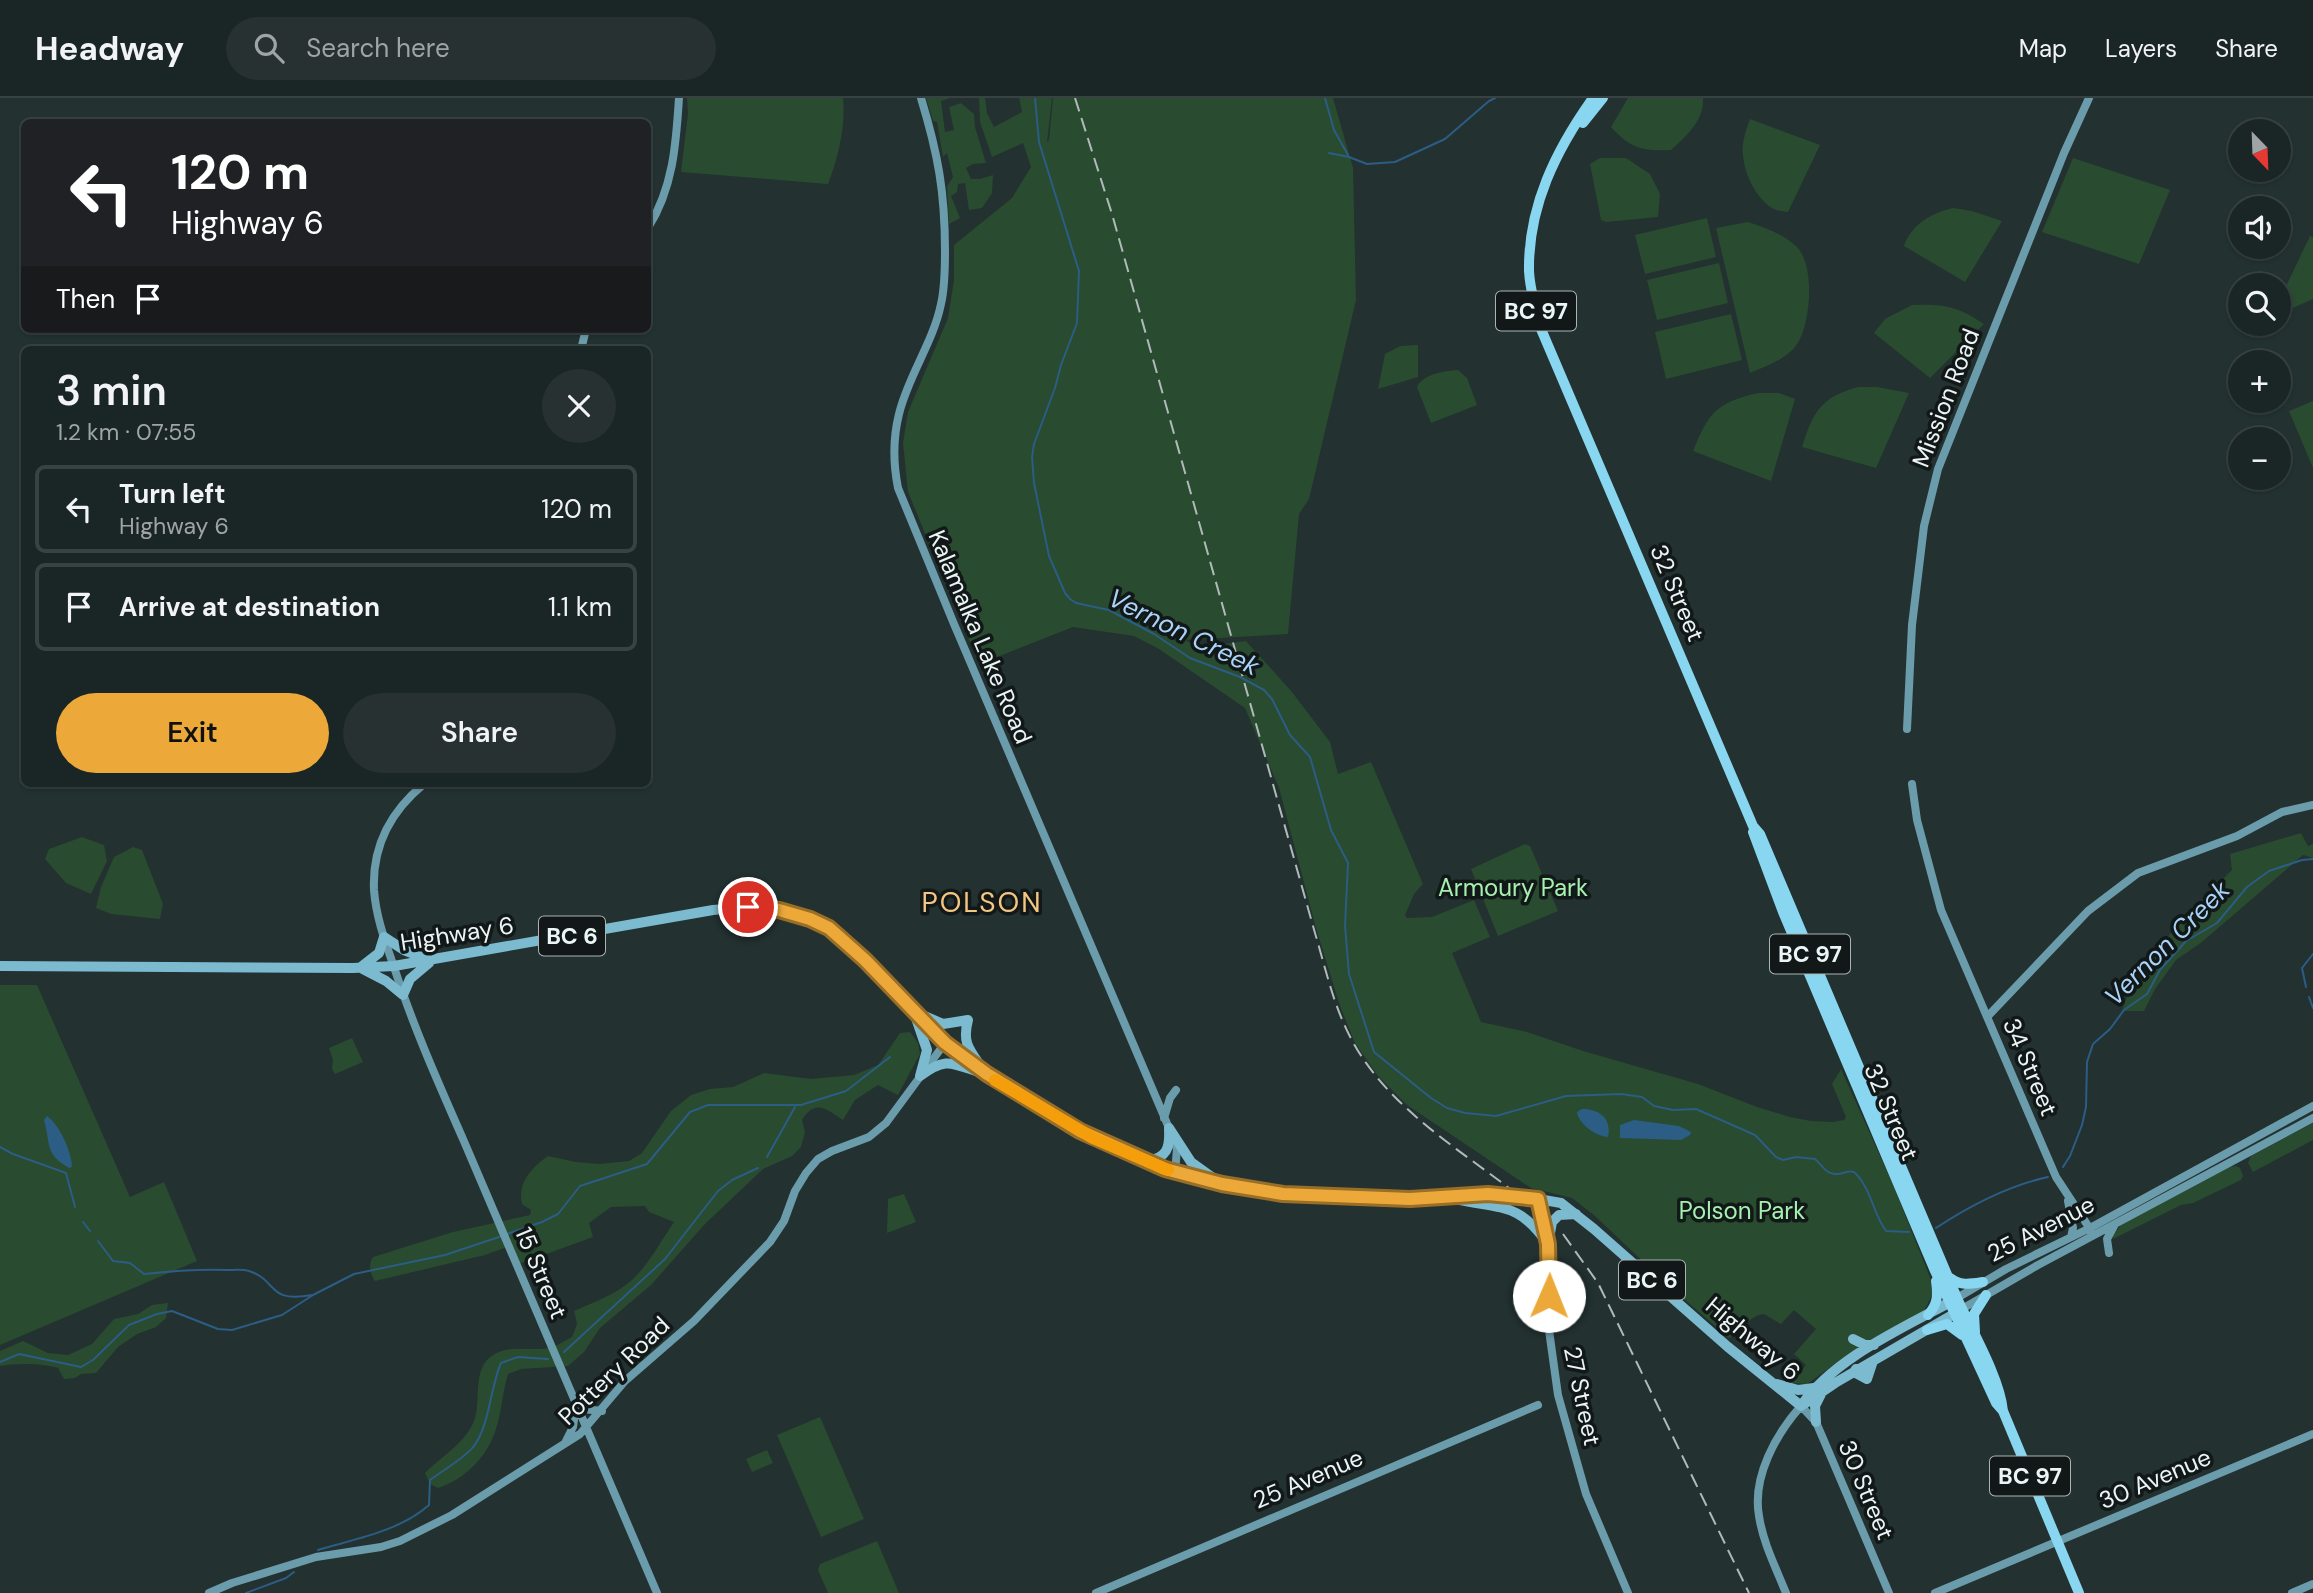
<!DOCTYPE html>
<html lang="en">
<head>
<meta charset="utf-8">
<style>
  body { margin:0; font-family:"DM Sans",sans-serif; background:#273132; color:#f1f3f6; height:100vh; display:flex; flex-direction:column; font-size:26px; white-space:nowrap }
  * { box-sizing:border-box; margin:0 }
  p { font-size:23px; color:#9fa5a7 }
  .icon { flex:none; width:38px; height:38px; fill:none; stroke:currentColor; stroke-width:2; stroke-linecap:round; stroke-linejoin:round }
  .map { position:relative; flex:1; overflow:hidden }
  .panel { position:absolute; left:21px; top:248px; width:630px; height:441px; display:flex; flex-direction:column; background:#1a2525; border-radius:10px; box-shadow:0 2px 5px #0004,0 0 0 2px #384242 }
  .panel>* { flex:none }
  .hud { position:absolute; left:21px; top:21px; width:630px; height:214px; border-radius:10px; box-shadow:0 2px 5px #0004,0 0 0 2px #384242; background:#202124; color:#fff; overflow:hidden }
  .needle { width:46px; rotate:157deg }
  .tools { position:absolute; left:2228px; top:21px; display:grid; gap:14px }
  .tools a { display:grid; place-items:center; width:63px; height:63px; border-radius:50%; background:#1a2525; box-shadow:0 2px 5px #0004,0 0 0 2px #384242; font-size:35px }
  .pin { position:absolute; display:grid; place-items:center; width:60px; height:60px; color:#fff; margin:-30px; border:4px solid #fff; border-radius:50%; box-shadow:0 2px 7px #0007 }
  .me { position:absolute; width:77px; margin:-38px; rotate:1deg; stroke-linejoin:round; filter:drop-shadow(0 0 5px #0008) }
  .turn { display:flex; align-items:center; gap:24px; height:147px; padding:0 35px; font-size:32px }
  .turn .icon { width:91px; height:91px; stroke-width:2.5 }
  .turn b { display:block; font-size:49px; line-height:60px }
  .then { display:flex; align-items:center; height:66px; padding:0 35px; background:#0003; gap:14px; font-size:26px }
  .round { display:grid; place-items:center; flex:none; width:74px; height:74px; border-radius:37px; background:#273132 }
  .headline { display:flex; align-items:center; justify-content:space-between; height:119px; padding:0 35px }
  h1 { font-size:42px; font-weight:600; line-height:52px }
  .button { display:flex; gap:14px; margin-top:auto; padding:14px 35px }
  .button a { flex:1; height:80px; border-radius:42px; background:#eca93a; color:#111; font-size:28px; font-weight:600; line-height:80px; text-align:center }
  .button a+a { background:#273132; color:#f1f3f6 }
  ul { padding:0; list-style:none }
  li { display:flex; align-items:center; gap:21px; height:88px; margin:0 14px 10px; padding:0 21px; border:4px solid #384242; border-radius:10px }
  li div { flex:1 }
  li b { display:block; font-size:26px }
  li em { font-style:normal }
  header { display:flex; align-items:center; gap:42px; box-sizing:border-box; height:98px; padding:0 35px; background:#1a2525; border-bottom:2px solid #384242 }
  header strong { font-size:33px }
  nav { display:flex; gap:38px; margin-inline-start:auto; font-size:24px }
  .search { width:490px; height:63px; background:#273132; display:flex; align-items:center; gap:18px; box-sizing:border-box; padding:0 24px; border-radius:38px; color:#9fa5a7; font-size:26px }
  .map>svg:first-child { display:block }
</style>
</head>
<body>
<header>
<strong>Headway</strong>
<div class="search"><svg class="icon" aria-label="search" viewBox="0 0 24 24"><circle cx="10" cy="10" r="6"/><path d="M15 15l6 6"/></svg>Search here</div>
<nav><a>Map</a><a>Layers</a><a>Share</a></nav>
</header>
<div class="map">
<svg width="2313" height="1495" viewBox="0 0 2313 1495">
  <rect width="100%" height="100%" fill="#233131"/>
  <!-- green -->
  <path fill="#294b2f" d="M687,0H843C846,28 838,60 828,86L681,74L688,16Z
    M926,0H950L941,3L945,34L954,32L949,9L961,5L974,16L975,29L986,65L973,66L966,70L971,81H980L993,77L992,95L982,110L969,112L965,85L958,86L957,94L951,98L960,120L949,126L947,88L953,79L947,55L943,59L937,24L933,23Z
    M979,0H985L987,15L994,29L1022,14L1019,0H1052L1047,44L1049,42L1053,0H1333L1353,70L1356,202L1309,401L1299,416L1288,536L1186,542L1197,550L1246,543L1292,594L1330,644L1338,676L1371,664L1423,786L1414,796L1405,817L1407,820L1432,819L1474,802L1490,839L1452,855L1481,924L1527,934L1583,953L1698,986L1757,1009L1790,1019L1811,1023L1833,1024L1844,1022L1846,1019L1832,986L1841,971L1894,1089L1931,1182L1932,1197L1924,1213L1842,1261L1807,1286L1791,1285L1806,1267L1794,1256L1816,1231L1794,1212L1781,1226L1764,1216C1748,1218 1743,1233 1729,1240L1670,1189L1595,1118L1572,1100L1531,1090L1407,1007L1378,978L1355,945L1340,908L1316,830L1279,690L1245,610L1159,551L1134,538L1073,529L979,566L908,394L903,345L908,314L948,220L954,182V147L1012,100L1031,69L1023,45L992,59L980,24Z
    M1628,0H1703C1704,23 1687,37 1671,52C1642,53 1631,51 1611,29Z
    M1750,21L1820,47L1788,114C1783,113 1776,113 1772,110C1756,100 1745,77 1743,58C1741,46 1746,32 1750,21Z
    M1600,60H1626L1650,76L1660,96L1658,119L1606,124L1601,122L1590,66Z
    M2073,60L2170,92L2139,166L2042,134Z
    M1953,110L1972,113L2002,123L1965,184L1904,148C1911,127 1931,115 1953,110Z
    M1707,120L1716,159L1645,176L1635,137Z
    M1748,124C1765,130 1782,135 1796,148C1815,166 1811,221 1799,243C1790,260 1767,268 1750,275L1716,130Z
    M2310,138L2313,139V201L2279,216V203Z
    M1719,165L1728,205L1657,222L1647,182Z
    M1912,207C1944,206 1957,208 1984,226L1930,280L1874,235L1885,221Z
    M1731,216L1742,262L1666,281L1655,234Z
    M1418,247V279L1378,291L1385,256L1400,248Z
    M1458,272L1467,280L1477,307L1431,325L1417,289C1423,276 1444,273 1458,272Z
    M1858,289H1877L1909,295L1876,370L1802,349C1813,314 1821,299 1858,289Z
    M1758,295H1779L1795,301L1771,383L1693,353C1709,314 1716,305 1758,295Z
    M2313,303V370L2289,313Z
    M2301,735L2308,748L2313,746V760L2303,757L2202,844L2176,862L2155,891L2144,913H2122C2137,863 2195,809 2232,772L2230,756Z
    M82,739L104,747L107,763L91,796L66,785L45,761L49,751Z
    M1525,746L1530,748L1558,813L1498,838L1471,771Z
    M133,749L142,752L163,806L160,821L111,816L96,810L101,789L114,759Z
    M0,887H37L130,1099L164,1084L197,1163L0,1247Z
    M910,934L918,945L920,956L898,997L878,987L855,1002L843,1022C827,1012 816,1000 802,1022L805,1034L801,1049L792,1058L763,1071L704,1127L651,1187L600,1230L584,1254L568,1268L521,1271L508,1276C502,1295 502,1315 495,1334C486,1360 464,1382 438,1390L430,1386L425,1375C441,1359 466,1344 474,1323C482,1303 471,1271 493,1257C512,1245 533,1255 552,1249C559,1247 566,1242 572,1239L577,1226L574,1213C594,1204 615,1197 632,1182C649,1166 661,1143 674,1124L649,1114L645,1108L611,1109L589,1125L593,1139L519,1166L510,1148L485,1157L375,1183C370,1176 368,1166 373,1159L453,1134L530,1117L531,1112L522,1106C517,1085 532,1069 548,1058L576,1064L599,1066L629,1063L642,1055L671,1013L691,997L710,991L733,989L764,975L811,981L854,977L878,967L900,935Z
    M352,940L363,964L335,976L332,971L333,962L329,950Z
    M2313,1025V1042L2253,1074L2248,1065L2251,1058Z
    M2236,1068L2240,1070L2243,1078L2241,1082L2193,1105L2181,1107L2113,1141V1137L2121,1127L2230,1069Z
    M904,1096L916,1124L887,1135L888,1101Z
    M168,1205L166,1220L156,1229L137,1236L118,1249L96,1275L81,1276L75,1280L64,1281L58,1270C42,1265 16,1265 0,1268V1253L23,1243L48,1255L68,1257L92,1246L114,1221L138,1216L152,1207Z
    M820,1319L864,1421L821,1439L777,1337Z
    M767,1352L773,1365L752,1374L746,1361Z
    M877,1443L899,1495H828L818,1472L820,1466Z"/>
  <!-- water -->
  <path fill="#2b5d85" d="M1582,1011C1600,1011 1612,1021 1608,1039C1596,1038 1579,1027 1577,1014Z
    M47,1018C59,1026 72,1054 72,1069L69,1070C44,1055 51,1047 44,1022Z
    M1634,1022L1679,1028L1691,1034L1690,1037L1681,1042L1620,1040V1027Z"/>
  <g fill="none" stroke-linecap="round" stroke-linejoin="round">
    <!-- stream -->
    <path stroke="#2b5d85" stroke-width="2" d="M1035,0L1039,44L1079,173L1077,225L1061,267L1055,290L1034,346L1032,359L1034,385L1049,458L1065,495L1070,501L1076,505L1109,512L1154,536L1190,560L1240,579L1264,592L1272,601L1290,637L1310,659L1331,732L1348,765L1345,828L1349,876L1374,954L1431,1000L1447,1010L1465,1015L1496,1018L1566,998L1621,996L1642,999L1654,1008L1673,1012L1696,1011L1755,1037L1776,1059L1783,1062L1796,1059L1815,1061C1821,1066 1826,1076 1835,1076C1843,1077 1846,1072 1854,1074C1871,1089 1873,1116 1886,1133L1909,1134
      M1325,0L1334,32L1348,57
      M1329,55L1349,59L1367,66L1395,64L1445,41L1489,3L1495,0
      M2306,889L2302,870L2313,856
      M2309,899L2313,910
      M0,1049L13,1056L66,1075L75,1109
      M767,1059L795,1009
      M2063,1069L2070,1058L2082,1027L2086,1009L2087,964L2093,946L2110,931L2124,912L2147,896L2160,872L2186,843L2217,825L2247,789L2269,773L2302,762L2313,761
      M83,1124L90,1133
      M1936,1130C1971,1107 2007,1088 2048,1079
      M507,1136L542,1124L558,1116L580,1088L647,1066L690,1014L708,1007H801L846,993L890,959
      M98,1143L113,1163L130,1165L144,1176C172,1173 199,1171 227,1172C234,1172 243,1171 249,1173C279,1183 266,1205 312,1197
      M564,1254L665,1161L718,1093L732,1082L758,1070
      M0,1264L19,1256L81,1269L93,1262L129,1227L157,1216L172,1213L218,1231L232,1232L282,1217L313,1197L354,1176L445,1157L502,1138
      M318,1452C355,1441 400,1433 429,1407L430,1382C442,1373 466,1359 474,1348C490,1326 490,1290 501,1265L518,1259L548,1261
      M246,1495L286,1480L294,1474"/>
    <!-- secondary -->
    <path stroke="#6b9cac" stroke-width="8" d="M921,0C938,56 945,94 945,153C945,170 945,189 941,206C933,245 908,278 899,316C893,340 893,365 898,390L954,526L1169,1030L1177,1051L1175,1074
      M648,130C673,90 676,47 679,0
      M581,252L586,231
      M1907,631L1912,527L1924,428L1938,371L2064,55L2089,0
      M424,686C391,713 372,748 374,792C376,819 385,843 394,869C413,928 438,984 463,1041C528,1192 592,1344 657,1495
      M1912,686L1917,722L1941,812L2056,1079L2094,1137
      M1988,918L2088,813L2138,775L2237,738L2282,714L2313,707
      M1164,1020L1170,1000L1176,992
      M1538,1101L1548,1146L1550,1170L1548,1225L1558,1297L1586,1396L1628,1495
      M2068,1103L2073,1130L2071,1139
      M2109,1155L2107,1141L2114,1128
      M1957,1200L2006,1171L2090,1130L2313,1008
      M1962,1211L2038,1167L2313,1020
      M565,1345L573,1329L576,1307L583,1311L602,1313
      M209,1495L232,1485L316,1459L381,1449L400,1443L452,1417L580,1336L625,1283L694,1223L770,1144L784,1123L795,1093L806,1075L818,1061L832,1053L869,1039L886,1025L945,945
      M1096,1495L1538,1307
      M1786,1495C1776,1470 1763,1445 1759,1418C1752,1379 1776,1336 1801,1308L1816,1324L1889,1495
      M1935,1495L2313,1336
      M2292,1495L2313,1486"/>
    <!-- primary -->
    <path stroke="#7bbacf" stroke-width="10" d="M0,868L353,870L394,868L713,812L748,809L765,810L810,821L829,830L865,862L945,945L987,976L1093,1040L1165,1071L1222,1086L1283,1096L1410,1101L1488,1096L1538,1101L1561,1105L1594,1131L1728,1249L1801,1308
      M361,869L379,855L384,839L404,852L429,862
      M361,870L386,883L403,897L410,881L429,865
      M920,916L943,926L968,922C962,945 969,951 982,970
      M916,920L927,952L920,978
      M920,978C944,960 950,964 976,973
      M1169,1030L1191,1064L1216,1082
      M1147,1062C1167,1061 1170,1049 1169,1032
      M1460,1102C1505,1111 1520,1106 1548,1146
      M1548,1146L1552,1124L1559,1117L1576,1116
      M1853,1241L1865,1247H1874
      M1856,1271L1854,1274L1867,1281L1873,1263
      M1777,1286L1798,1292L1814,1290
      M1804,1306L1835,1285L1959,1213
      M1801,1308C1834,1260 1903,1230 1954,1202
      M1816,1324L1815,1308L1821,1296"/>
    <!-- highway -->
    <path stroke="#88d6ef" stroke-width="10" d="M1593,0C1556,52 1528,108 1529,173C1530,193 1536,212 1541,231L1753,728L1760,736L1957,1200C1971,1231 2000,1280 2003,1313
      M1583,25L1603,0
      M1753,734L1783,814L1935,1173L1996,1305L2003,1313L2079,1495
      M1950,1180C1960,1188 1970,1186 1983,1184
      M1928,1217C1938,1206 1938,1197 1936,1183
      M1927,1232L1947,1226L1962,1237
      M1975,1234L1974,1216L1986,1197"/>
    <!-- rail -->
    <path stroke="#b0baba" stroke-width="2" stroke-dasharray="14 7" stroke-linecap="butt" d="M1075,0L1112,116L1315,835C1324,865 1331,897 1344,926C1376,1000 1447,1043 1509,1090
      M1563,1136L1598,1185L1749,1495"/>
  </g>
  <g fill="none" stroke-linecap="round" stroke-linejoin="round">
    <defs>
      <path id="route" d="M748,809L779,812L810,821L829,830L865,862L945,945L987,976L1080,1033L1165,1071L1222,1086L1283,1096L1410,1101L1488,1096L1538,1101L1548,1146L1549,1198"/>
    </defs>
    <!-- route casing -->
    <use href="#route" stroke="#996e26" stroke-width="18"/>
    <!-- route -->
    <use href="#route" stroke="#eca93a" stroke-width="12"/>
    <!-- slow -->
    <path stroke="#f59e0b" stroke-width="12" d="M995,982L1093,1040L1168,1072"/>
  </g>
  <g text-anchor="middle" stroke-width="7" stroke-linejoin="round" paint-order="stroke">
    <!-- shield labels -->
    <g fill="#121818" stroke="#abb3b3" stroke-width="2">
      <rect x="1496" y="193.5" width="80" height="39" rx="5"/>
      <rect x="539" y="818.5" width="66" height="39" rx="5"/>
      <rect x="1770" y="836.5" width="80" height="39" rx="5"/>
      <rect x="1619" y="1162.5" width="66" height="39" rx="5"/>
      <rect x="1990" y="1358.5" width="80" height="39" rx="5"/>
    </g>
    <g font-size="23" font-weight="bold" fill="#ecf5f5">
      <text x="1536" y="221">BC 97</text>
      <text x="572" y="846">BC 6</text>
      <text x="1810" y="864">BC 97</text>
      <text x="1652" y="1190">BC 6</text>
      <text x="2030" y="1386">BC 97</text>
    </g>
    <!-- street labels -->
    <g font-size="24" fill="#ecf5f5" stroke="#121818">
      <text transform="translate(1946 300) rotate(-69)" y="8">Mission Road</text>
      <text transform="translate(1677 495) rotate(67)" y="8">32 Street</text>
      <text transform="translate(980 539) rotate(67)" y="8">Kalamalka Lake Road</text>
      <text transform="translate(457 836) rotate(-9)" y="8">Highway 6</text>
      <text transform="translate(2030 969) rotate(67)" y="8">34 Street</text>
      <text transform="translate(1891 1014) rotate(67)" y="8">32 Street</text>
      <text transform="translate(2041 1131) rotate(-27)" y="8">25 Avenue</text>
      <text transform="translate(541 1175) rotate(67)" y="8">15 Street</text>
      <text transform="translate(1753 1241) rotate(40)" y="8">Highway 6</text>
      <text transform="translate(614 1273) rotate(-44)" y="8">Pottery Road</text>
      <text transform="translate(1582 1298) rotate(78)" y="8">27 Street</text>
      <text transform="translate(1308 1381) rotate(-23)" y="8">25 Avenue</text>
      <text transform="translate(2155 1381) rotate(-23)" y="8">30 Avenue</text>
      <text transform="translate(1866 1392) rotate(67)" y="8">30 Street</text>
    </g>
    <!-- park labels -->
    <g font-size="24" fill="#a6f1b1" stroke="#121818">
      <text x="1513" y="798">Armoury Park</text>
      <text x="1742" y="1121">Polson Park</text>
    </g>
    <!-- water labels -->
    <g font-size="26" font-style="italic" fill="#a9d3f8" stroke="#121818">
      <text transform="translate(1184 534) rotate(26)" y="9">Vernon Creek</text>
      <text transform="translate(2167 845) rotate(-45)" y="9">Vernon Creek</text>
    </g>
    <!-- quarter labels -->
    <g font-size="28" letter-spacing="2" fill="#f4c682" stroke="#121818">
      <text x="982" y="814">POLSON</text>
    </g>
  </g>
</svg>
<div class="tools">
<a><svg class="needle" viewBox="-14 -14 28 28"><path d="M0-13l5 13h-10z" fill="#e53935"/><path d="M0 13l5-13h-10z" fill="#9fa5a7"/></svg></a>
<a><svg class="icon" aria-label="sound" viewBox="0 0 24 24"><path d="M4 9h4l5-4v14l-5-4H4zM17 9q2 3 0 6"/></svg></a>
<a><svg class="icon" aria-label="search" viewBox="0 0 24 24"><circle cx="10" cy="10" r="6"/><path d="M15 15l6 6"/></svg></a>
<a>+</a>
<a>−</a>
</div>
<div class="pin" style="left:748px;top:809px;background:#d93025"><svg class="icon" aria-label="arrive" viewBox="0 0 24 24"><path d="M6 21V4h12l-3 4 3 4H6"/></svg></div>
<svg class="me" style="left:1549px;top:1198px" viewBox="-20 -20 40 40"><circle r="19" fill="#fff"/><path d="M0-13L10 11 0 6-10 11z" fill="#eca93a"/></svg>
<div class="hud">
<div class="turn"><svg class="icon" aria-label="left" viewBox="0 0 24 24"><path d="M17 20v-9H6M10 6l-5 5 5 5"/></svg><div><b>120 m</b>Highway 6</div></div>
<div class="then">Then<svg class="icon" aria-label="arrive" viewBox="0 0 24 24"><path d="M6 21V4h12l-3 4 3 4H6"/></svg></div>
</div>
<section class="panel">
<div class="headline"><div><h1>3 min</h1><p>1.2 km · 07:55</p></div><a class="round"><svg class="icon" aria-label="close" viewBox="0 0 24 24"><path d="M6 6l12 12M18 6L6 18"/></svg></a></div>
<ul>
<li><svg class="icon" aria-label="left" viewBox="0 0 24 24"><path d="M17 20v-9H6M10 6l-5 5 5 5"/></svg><div><b>Turn left</b><p>Highway 6</p></div><em>120 m</em></li>
<li><svg class="icon" aria-label="arrive" viewBox="0 0 24 24"><path d="M6 21V4h12l-3 4 3 4H6"/></svg><div><b>Arrive at destination</b></div><em>1.1 km</em></li>
</ul>
<div class="button"><a>Exit</a><a>Share</a></div>
</section>
</div>
</body>
</html>
